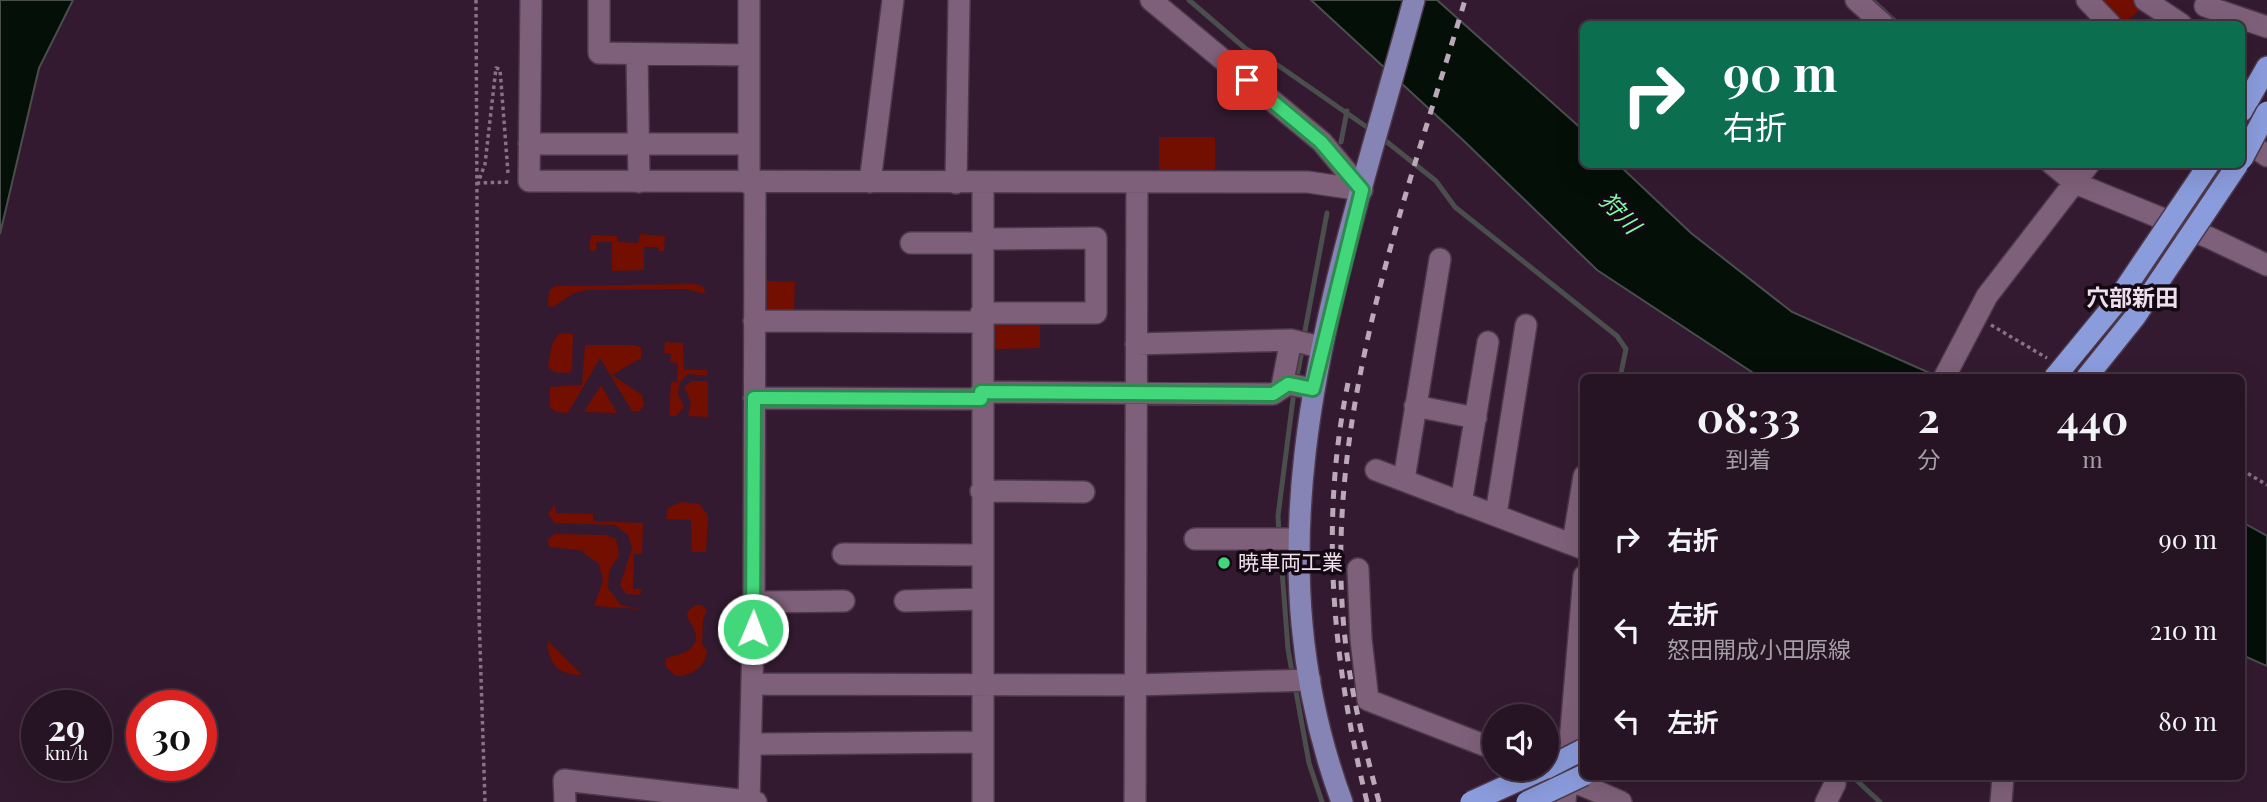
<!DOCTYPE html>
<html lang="ja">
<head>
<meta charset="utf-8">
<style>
  body { margin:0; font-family:"Playfair Display","Noto Sans JP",serif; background:#322131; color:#f1f3f6; height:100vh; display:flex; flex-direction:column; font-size:26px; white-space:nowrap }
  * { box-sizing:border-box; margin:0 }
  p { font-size:23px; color:#a49ea6 }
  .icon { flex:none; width:38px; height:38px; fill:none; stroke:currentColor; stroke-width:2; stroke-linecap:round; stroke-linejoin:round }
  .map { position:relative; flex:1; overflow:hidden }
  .side { position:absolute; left:1580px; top:374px; width:665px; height:406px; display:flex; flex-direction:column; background:#261424; border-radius:10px; box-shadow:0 7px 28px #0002,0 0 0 2px #423341 }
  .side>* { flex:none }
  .top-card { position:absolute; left:1580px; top:21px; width:665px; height:147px; border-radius:10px; box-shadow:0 7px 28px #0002,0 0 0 2px #423341; background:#0b6e4f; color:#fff; overflow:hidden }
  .fabs { position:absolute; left:1482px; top:704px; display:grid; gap:14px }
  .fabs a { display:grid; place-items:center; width:77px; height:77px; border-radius:50%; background:#261424; box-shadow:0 7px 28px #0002,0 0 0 2px #423341; font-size:35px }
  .speed { position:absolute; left:21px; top:690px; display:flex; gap:14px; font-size:35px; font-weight:700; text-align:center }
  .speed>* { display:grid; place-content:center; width:91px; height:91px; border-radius:50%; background:#261424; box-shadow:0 7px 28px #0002,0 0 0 2px #423341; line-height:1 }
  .speed small { font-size:18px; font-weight:400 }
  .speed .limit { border:10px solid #d22; background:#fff; color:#111 }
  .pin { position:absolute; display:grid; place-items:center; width:60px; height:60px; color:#fff; margin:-30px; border-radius:14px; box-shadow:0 4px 10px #0006 }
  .me { position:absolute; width:77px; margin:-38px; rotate:1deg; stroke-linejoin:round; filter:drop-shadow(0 0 5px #0008) }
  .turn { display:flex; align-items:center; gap:24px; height:147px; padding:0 28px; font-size:32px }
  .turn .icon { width:91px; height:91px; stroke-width:2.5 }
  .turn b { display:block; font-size:49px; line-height:60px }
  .eta { display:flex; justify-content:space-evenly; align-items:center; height:119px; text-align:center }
  .eta b { font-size:42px; font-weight:700; line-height:49px }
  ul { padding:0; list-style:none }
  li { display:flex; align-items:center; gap:21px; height:91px; padding:0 28px }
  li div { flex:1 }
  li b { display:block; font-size:26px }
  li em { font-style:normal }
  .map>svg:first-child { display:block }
</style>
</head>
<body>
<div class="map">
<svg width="2267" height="802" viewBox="0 0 2267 802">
  <rect width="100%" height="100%" fill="#331a30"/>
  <!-- green -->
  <path fill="#720f00" d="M2101,0H2136L2144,6L2124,24Z
    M1159,137H1215V173L1159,171Z
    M640,234L665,236L664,251H659L658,247H644V270L612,271V242H597L596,251L589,250L591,235L617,236V242L638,243Z
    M766,281L795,282L794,312L767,311Z
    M696,284L703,287L706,294L685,289L586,290L572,294L553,307L548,306L549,290L556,286Z
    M1040,316V348L995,349V317Z
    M559,333L573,334L572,370L568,373L554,372L548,367L552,344Z
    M665,342L683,343L684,370H708L707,376L688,374L680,382L678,393L684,407L676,416H669L671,382H677L678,363L670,362L671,354L664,353Z
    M585,345H635L641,348V358L612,375L642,395L644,405L639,412L632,411L600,358L568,413L556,412L550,407V387L582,385Z
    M708,381V417L688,416L691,402L684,387L692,381Z
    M601,385L617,413L584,412Z
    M681,502L699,504L708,515L706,552H692L691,520L666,519L668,508Z
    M555,504L556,513L593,514V521L643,523L642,554H634L633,589H642L640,595L626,594L620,585L632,548L628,535L615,525L555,523L548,514Z
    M554,534L606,535L616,539L619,555L609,571L608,588L621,605L640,609L594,606L603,581L599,564L580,550L549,547L548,540Z
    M695,605H702L707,611L703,618L702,644L707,651C706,667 691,676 676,676L666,667V658C679,655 703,650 694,629C691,622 687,620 687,612Z
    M548,641L582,675C559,675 547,664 548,641Z"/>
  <!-- water -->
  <path fill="#041007" stroke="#4a4e4c" stroke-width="2" d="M0,0H73L39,68L0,234Z
    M1311,0H1437L1584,131V164L1619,165L1691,233L1792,312L1941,378H1761L1597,270L1464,141Z
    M2242,522L2267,536V666L2242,655Z"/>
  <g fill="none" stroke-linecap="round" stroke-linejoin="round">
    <!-- stream -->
    <path stroke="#4a4e4c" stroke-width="5" d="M1189,0L1246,49L1279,66L1371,130
      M1872,0L1898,24
      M1382,138L1436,181L1455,207L1617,336L1626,349L1620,378
      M1341,142L1347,111
      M1304,336L1327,213
      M1296,381L1303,346
      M1279,534L1278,516L1294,391
      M1280,544L1288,649L1293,677
      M1295,686L1309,763L1322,802
      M1853,777L1880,802"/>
    <defs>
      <path id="minor" d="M531,0L529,181L1308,182L1362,190
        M599,0V53L749,55
        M1151,0L1322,142L1362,190
        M1856,0L1883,24
        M2087,0L2110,24
        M2145,0L2181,24
        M2205,6L2267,27
        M637,54L639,182
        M2242,138L2267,156
        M529,144H749
        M2052,164L2075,183L2210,238L2267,265
        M870,182L893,0
        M956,183L959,0
        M749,184V0
        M983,184V802
        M911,243H983
        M981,313H1096V238L983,239
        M754,321L981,322
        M1136,344L1291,340L1320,347
        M1944,378L1987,296L2089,164
        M1282,386L1291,340
        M981,392L1273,394L1288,384L1313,389
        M754,398L981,399
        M1415,406L1476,418
        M1376,470L1584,549
        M1404,479L1440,259
        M981,491L1084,492
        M1461,503L1488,342
        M1496,514L1526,325
        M1195,539H1298
        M1573,543L1584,476
        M843,554L981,555
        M1358,569L1361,639L1368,700L1494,749
        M905,601L981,599
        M754,602L844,601
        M752,684L1136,685L1310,680
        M752,744L982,742
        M1559,775L1621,802
        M565,802L564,780L756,802
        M749,802L754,602L755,183
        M1135,802L1137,183
        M1565,802L1584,576
        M1826,802L1835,784
        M2001,802L2003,777"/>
      <path id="major" d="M1342,802C1240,526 1342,268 1414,0"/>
      <path id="highway" d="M2242,111L2267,67"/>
    </defs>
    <!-- minor casing -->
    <use href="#minor" stroke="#4d384a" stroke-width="24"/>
    <!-- major casing -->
    <use href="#major" stroke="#4d384a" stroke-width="24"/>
    <!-- highway casing -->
    <use href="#highway" stroke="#4d384a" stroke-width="24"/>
    <!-- path -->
    <path stroke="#887285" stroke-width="3.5" stroke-dasharray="3.5 3.5" stroke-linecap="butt" d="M476,0L479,614L485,802
      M508,173L500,69L496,68L485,164L478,183L510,182
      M1991,325L2047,358
      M2242,470L2267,485"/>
    <!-- minor -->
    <use href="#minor" stroke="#7f607a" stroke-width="21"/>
    <!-- major -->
    <use href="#major" stroke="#8684b5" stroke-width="21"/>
    <!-- highway -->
    <use href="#highway" stroke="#8b9cdd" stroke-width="21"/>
    <!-- rail -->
    <path stroke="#bba8b8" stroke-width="5" stroke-dasharray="9 9" stroke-linecap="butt" d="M1348,383C1319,524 1333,663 1367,802
      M1379,802C1367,756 1355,710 1348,662C1315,436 1402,213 1465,0"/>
    <defs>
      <path id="highway-bridge" d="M2242,159L2267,112
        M2054,378L2114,305L2209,164
        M2086,378L2135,317L2238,164
        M1547,768L1584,749
        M1471,802L1546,768
        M1527,802L1584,775"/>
    </defs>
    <!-- highway-bridge casing -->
    <use href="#highway-bridge" stroke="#4d384a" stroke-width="24" stroke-linecap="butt"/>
    <!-- highway-bridge -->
    <use href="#highway-bridge" stroke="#8b9cdd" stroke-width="21"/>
  </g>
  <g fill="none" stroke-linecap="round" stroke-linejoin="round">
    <defs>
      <path id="route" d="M753,629L754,398L981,399V392L1273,394L1288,384L1313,389L1362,190L1321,142L1247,80"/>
    </defs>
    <!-- route casing -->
    <use href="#route" stroke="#2c8c50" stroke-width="18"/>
    <!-- route -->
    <use href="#route" stroke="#43d77b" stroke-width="12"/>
  </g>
  <!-- markers -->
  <circle fill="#43d77b" stroke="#140913" stroke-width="2.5" cx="1224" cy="563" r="7"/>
  <g text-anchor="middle" stroke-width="7" stroke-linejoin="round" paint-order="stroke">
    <!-- poi labels -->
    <g font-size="21" fill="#efdeec" stroke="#140913" text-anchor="start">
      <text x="1238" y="570">暁車両工業</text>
    </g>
    <!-- water labels -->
    <g font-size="23" font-style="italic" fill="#7efca6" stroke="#140913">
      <text transform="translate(1620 213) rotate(47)" y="8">狩川</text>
    </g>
    <!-- neighbourhood labels -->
    <g font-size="23" font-weight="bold" fill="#efdeec" stroke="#140913">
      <text x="2132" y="306">穴部新田</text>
    </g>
  </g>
</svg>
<div class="fabs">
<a><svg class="icon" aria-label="sound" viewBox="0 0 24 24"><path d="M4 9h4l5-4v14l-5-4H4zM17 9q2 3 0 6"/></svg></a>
</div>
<div class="speed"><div>29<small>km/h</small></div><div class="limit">30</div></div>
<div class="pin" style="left:1247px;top:80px;background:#d93025"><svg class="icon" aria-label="arrive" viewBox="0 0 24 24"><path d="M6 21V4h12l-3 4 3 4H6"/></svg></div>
<svg class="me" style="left:753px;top:629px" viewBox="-20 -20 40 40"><circle r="17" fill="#43d77b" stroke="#fff" stroke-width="3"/><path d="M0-11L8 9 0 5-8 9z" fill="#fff"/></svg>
<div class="top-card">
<div class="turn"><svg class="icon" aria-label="right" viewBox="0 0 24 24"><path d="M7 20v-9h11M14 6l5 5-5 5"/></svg><div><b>90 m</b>右折</div></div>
</div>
<section class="side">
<div class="eta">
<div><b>08:33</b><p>到着</p></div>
<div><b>2</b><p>分</p></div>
<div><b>440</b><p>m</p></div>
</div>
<ul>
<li><svg class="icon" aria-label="right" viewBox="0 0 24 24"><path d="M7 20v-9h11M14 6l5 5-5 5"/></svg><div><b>右折</b></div><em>90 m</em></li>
<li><svg class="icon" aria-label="left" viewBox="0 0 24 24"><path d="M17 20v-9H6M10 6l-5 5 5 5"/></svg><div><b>左折</b><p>怒田開成小田原線</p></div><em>210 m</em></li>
<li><svg class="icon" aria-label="left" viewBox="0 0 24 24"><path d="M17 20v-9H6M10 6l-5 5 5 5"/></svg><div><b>左折</b></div><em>80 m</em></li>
</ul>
</section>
</div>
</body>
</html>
